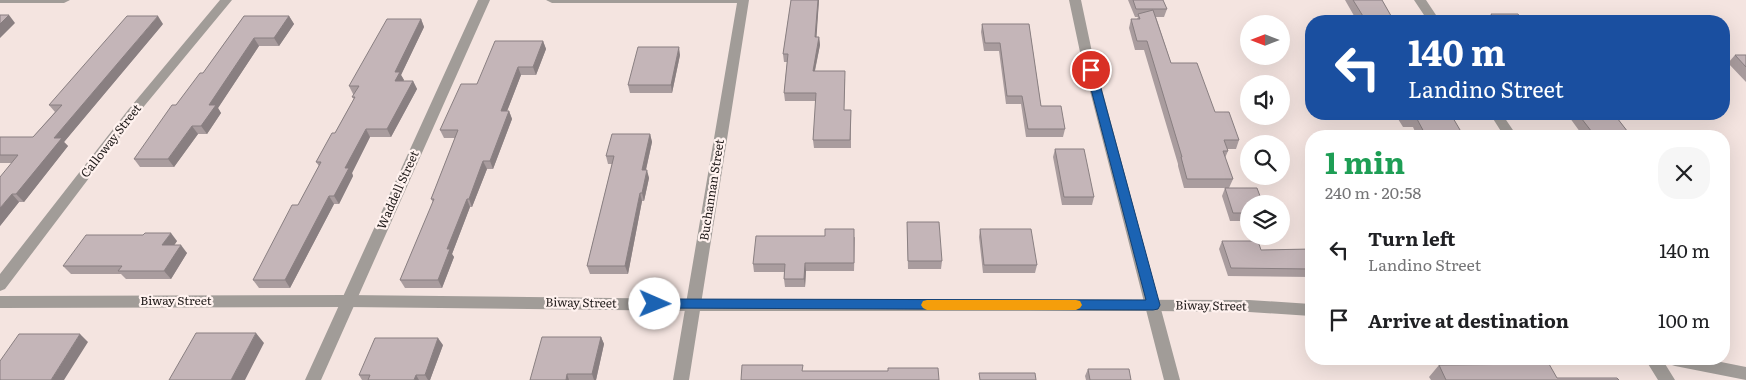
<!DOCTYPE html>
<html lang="en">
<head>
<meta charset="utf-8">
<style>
  body { margin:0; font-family:Literata,serif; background:#f6f6f6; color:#202124; height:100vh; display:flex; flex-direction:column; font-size:19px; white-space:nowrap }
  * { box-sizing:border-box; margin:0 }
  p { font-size:16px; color:#757577 }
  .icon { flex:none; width:28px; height:28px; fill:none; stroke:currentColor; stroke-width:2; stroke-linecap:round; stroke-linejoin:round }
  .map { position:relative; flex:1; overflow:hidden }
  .sheet { position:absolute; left:1305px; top:130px; width:425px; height:235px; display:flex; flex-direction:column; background:#fff; border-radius:20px; box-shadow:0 5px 20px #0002 }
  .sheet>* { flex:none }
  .top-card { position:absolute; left:1305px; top:15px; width:425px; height:105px; border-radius:20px; box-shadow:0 5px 20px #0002; background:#1a4fa0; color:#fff; overflow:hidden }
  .needle { width:32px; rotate:270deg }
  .tools { position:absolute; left:1240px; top:15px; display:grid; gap:10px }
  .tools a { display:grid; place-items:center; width:50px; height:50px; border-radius:50%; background:#fff; box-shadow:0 5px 20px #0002; font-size:25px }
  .pin { position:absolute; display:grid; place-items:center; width:42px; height:42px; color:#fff; margin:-21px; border:2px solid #fff; border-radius:50%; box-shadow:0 1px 5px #0007 }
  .me { position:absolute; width:55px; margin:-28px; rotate:91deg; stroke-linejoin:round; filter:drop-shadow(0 0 4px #0008) }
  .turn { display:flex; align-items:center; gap:18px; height:105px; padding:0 20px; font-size:22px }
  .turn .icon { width:65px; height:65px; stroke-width:2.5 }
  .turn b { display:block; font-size:35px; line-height:42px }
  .round { display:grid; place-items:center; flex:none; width:52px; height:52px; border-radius:20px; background:#f6f6f6 }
  .overview { display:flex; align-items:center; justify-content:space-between; height:85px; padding:0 20px }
  h1 { font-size:30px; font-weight:700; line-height:38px; color:#1e9e55 }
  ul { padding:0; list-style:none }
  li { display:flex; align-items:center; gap:15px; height:70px; padding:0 20px }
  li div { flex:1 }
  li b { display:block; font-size:19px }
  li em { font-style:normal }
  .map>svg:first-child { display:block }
</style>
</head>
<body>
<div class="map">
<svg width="1746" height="380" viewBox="0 0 1746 380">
  <rect width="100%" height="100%" fill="#f4e4e0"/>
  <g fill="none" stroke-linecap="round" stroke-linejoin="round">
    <!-- minor -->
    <path fill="#a19c98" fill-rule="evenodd" d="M0,0H70L64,3H0Z
      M220,0H232L136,116L5,289L0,291V274L128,110Z
      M478,0H490L321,380H305Z
      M546,0H749L689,380H673L737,3H552Z
      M1069,0H1081L1092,52L1180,380H1164L1080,52Z
      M1414,0H1426L1440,21H1428Z
      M1490,114H1502L1517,136H1504Z
      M1645,359H1662L1675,380H1658Z"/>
    <!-- tertiary -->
    <path fill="#a19c98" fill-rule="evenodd" d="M348,295L694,299L1249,300L1311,304V316L1249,312L1153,311H694L348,307L0,308V296Z
      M1667,359H1706L1746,367V380L1675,366L1669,364Z"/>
  </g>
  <!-- wall -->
  <path fill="#a99c9e" d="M791,0H819L816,37H819L820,45L815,71L845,79L844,110H851V148H814L813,140L816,101H785L784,93L787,62H784L783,54Z
    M1128,0H1163L1167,9L1164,17H1156L1171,63L1239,140L1236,149H1227L1228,151L1225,158L1233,179L1229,188L1249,204V221H1230L1222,196L1225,188H1184L1178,166V164L1144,50H1135L1129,28L1131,19H1137L1138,17H1135Z
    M1345,0H1382L1394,21H1357Z
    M1491,14L1523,21H1487Z
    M244,16H289L294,24L279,46H259L218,108L221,113L207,134H198L174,167H140L134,159L176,105L203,73Z
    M421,19L424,27L401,75L404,80L403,81H413L417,89L391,137H370L352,173L353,176L339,204H334L290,288H259L253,280L298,205L319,166L316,162L335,133L354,99L352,97L354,94H353L349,86Z
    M163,24L64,142L68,146L24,202H19L0,226L12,163H0V137H33L55,112L49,105Z
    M982,24H1029L1041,106L1065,129L1063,137H1026L1021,104H1006L999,51H984L981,32Z
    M543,41L546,49L536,75H521L507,111H509L512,119L493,169H487L472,207H470L452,254L454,257L442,288H405L400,280L433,202L431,199L455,138H444L440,130L477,84Z
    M680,55L672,93H630L628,85Z
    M1735,55H1746V82L1728,63Z
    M1395,114H1442L1444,117L1463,135V136H1417L1413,127H1403Z
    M1567,114H1614L1631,136H1583Z
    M650,134L652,142L646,170L649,178L644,201H642L628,274H590L587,266L612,164H608L606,156Z
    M1055,149L1094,197L1092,205H1062L1053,157Z
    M907,222L942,261L941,269H908Z
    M980,229L1037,265L1035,273H983L979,237Z
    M143,235L177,241L174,245L187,253L171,279H126L121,274H71L63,266Z
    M855,237L854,271H806L805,287H785L784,279V272H754L753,264Z
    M1222,241L1261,250L1311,249V277L1228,276L1219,249Z
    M601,337L604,344L596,380H530Z
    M443,345L430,380H362L359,375Z
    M1439,365L1557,378L1619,380H1431L1429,377Z
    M1088,369L1131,380H1086L1085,376Z"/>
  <!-- shaded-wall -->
  <path fill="#897f81" d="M818,0H819L816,45L815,37Z
    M9,15L15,23L0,38V24Z
    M158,16L163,24L64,142L68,146L24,202L16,194L54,138Z
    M289,16L294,24L279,46L274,38Z
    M421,19L424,27L401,75L404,80L399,89L395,81V72Z
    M819,37L820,45L813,79V71Z
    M254,38L259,46L218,108L221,113L207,134L201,126L209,105Z
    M543,41L546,49L536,75L533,67Z
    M679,47L680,55L672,93L671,85Z
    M518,67L521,75L504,119L501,111Z
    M413,81L417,89L391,137L387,129Z
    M509,111L512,119L493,169L490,161Z
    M192,126L198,134L174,167L168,159Z
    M366,129L370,137L352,173L353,176L339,204L334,196L345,168Z
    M650,134L652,142L644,178L642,170Z
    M483,161L487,169L472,207L469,199Z
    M647,170L649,178L644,201L642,193Z
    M640,193L642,201L628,274L625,266Z
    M12,194L19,202L0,226V208Z
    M329,196L334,204L290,288L285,280Z
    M467,199L470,207L452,254L454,257L442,288L438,280L447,249Z
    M171,233L177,241L169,253L162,245Z
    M181,245L187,253L171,279L164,271Z
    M805,263L806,271L805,287L804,279Z
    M256,333L264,343L245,380H231Z
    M80,334L88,342L64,380H51Z
    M601,337L604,344L596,380H594L592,374Z
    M438,338L443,345L430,380H428L425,375Z
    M567,374L569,380H566Z
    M416,375L419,380H414Z"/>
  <!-- building -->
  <path fill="#c4b5b8" stroke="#897f81" d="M791,0H818L815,37H819L813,71H845L844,110H851L850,140H813L816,93H784L788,54H783Z
    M1133,0H1163L1167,9H1136Z
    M1353,0H1382L1394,21H1366Z
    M1153,10L1171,63H1197L1215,112H1229L1239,140H1224L1228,151H1223L1233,179H1187L1181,157H1182L1147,41H1137L1131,19H1140L1138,14Z
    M1491,14H1518L1523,21H1496Z
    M0,15H9L0,24Z
    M127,16H158L54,138H62L16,194H12L0,208V177L18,155H0V137H33L62,105H49Z
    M244,16H289L274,38H254L209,105H216L201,126H192L168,159H134L172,105H176L200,73H203Z
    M387,19H421L395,72H400L395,81H413L387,129H366L345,168H349L334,196H329L285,280H253L292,205H298L321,162H316L332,133H335L355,97H352L359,86H349Z
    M982,24H1029L1041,106H1061L1065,129H1028L1022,96H1007L1000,43H985Z
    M495,41H543L533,67H518L501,111H509L490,161H483L469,199H467L447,249H450L438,280H400L434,199H431L458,130H440L461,84H477Z
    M638,47H679L671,85H628Z
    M1735,55H1746V67Z
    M1404,114H1442L1444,117L1453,118L1463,135L1425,134L1417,119H1407Z
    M1578,114H1614L1631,136H1595Z
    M612,134H650L642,170H647L642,193H640L625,266H587L614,156H606Z
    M1055,149H1084L1094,197H1064Z
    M1225,188H1257L1263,204H1249V213H1233Z
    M907,222H939L942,261H908Z
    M825,229H854V263H805L804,279H784L785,264H753L756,236H825Z
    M980,229H1031L1037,265H984Z
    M145,233H171L162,245H181L164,271H118L122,266H63L86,235H143Z
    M1222,241H1258L1261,250L1311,249V269L1231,268Z
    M196,333H256L231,380H169Z
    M19,334H80L51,380H0V361Z
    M542,337H601L592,374H567L566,380H530Z
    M375,338H438L425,375H416L414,380H368L370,375H359Z
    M1549,364L1557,378H1617L1619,380H1446L1439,365Z
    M742,365H803L802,371H888V368H938L939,380H741Z
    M1088,369H1129L1131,380H1090Z
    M979,373H1035L1036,380H980Z"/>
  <!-- route -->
  <path fill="#1b63b3" stroke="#124074" d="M1091,66L1096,70L1160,305L1158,309L1153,310L651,308L649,304L651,300L655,299L1146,300L1086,70Z"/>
  <!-- slow -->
  <path fill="#f59e0b" d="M927,300H1076L1080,301L1082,305L1080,308L1076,310H927L923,308L921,305L923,301Z"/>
  <g text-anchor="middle" stroke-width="4.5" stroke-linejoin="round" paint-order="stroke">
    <!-- street labels -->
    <g font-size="12" fill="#1f1a19" stroke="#fff2ef">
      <text transform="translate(111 141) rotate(-52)" y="4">Calloway Street</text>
      <text transform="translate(398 190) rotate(-66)" y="4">Waddell Street</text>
      <text transform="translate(712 190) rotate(-81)" y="4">Buchannan Street</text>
      <text x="176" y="305">Biway Street</text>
      <text transform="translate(581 303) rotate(1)" y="4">Biway Street</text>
      <text transform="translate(1211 306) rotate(1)" y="4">Biway Street</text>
    </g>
  </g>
</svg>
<div class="tools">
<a><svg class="needle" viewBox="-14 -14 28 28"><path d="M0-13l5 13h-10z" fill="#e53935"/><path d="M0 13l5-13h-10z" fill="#757577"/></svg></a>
<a><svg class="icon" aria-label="sound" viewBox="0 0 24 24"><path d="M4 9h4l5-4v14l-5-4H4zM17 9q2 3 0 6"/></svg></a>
<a><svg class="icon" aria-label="search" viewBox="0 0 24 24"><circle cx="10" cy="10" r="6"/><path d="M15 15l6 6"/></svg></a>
<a><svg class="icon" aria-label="layers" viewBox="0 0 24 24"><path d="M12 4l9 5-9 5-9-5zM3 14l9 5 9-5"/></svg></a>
</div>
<div class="pin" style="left:1091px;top:70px;background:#d93025"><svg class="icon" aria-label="arrive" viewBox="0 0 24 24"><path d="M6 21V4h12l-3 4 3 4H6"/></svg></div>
<svg class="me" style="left:655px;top:304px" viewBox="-20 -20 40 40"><circle r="19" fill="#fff"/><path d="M0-13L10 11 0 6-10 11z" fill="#1b63b3"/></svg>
<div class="top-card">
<div class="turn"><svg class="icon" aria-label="left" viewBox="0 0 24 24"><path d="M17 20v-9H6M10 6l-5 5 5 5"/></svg><div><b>140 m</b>Landino Street</div></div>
</div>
<section class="sheet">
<div class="overview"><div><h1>1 min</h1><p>240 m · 20:58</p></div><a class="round"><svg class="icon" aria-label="close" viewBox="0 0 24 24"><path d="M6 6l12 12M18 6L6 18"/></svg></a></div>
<ul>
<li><svg class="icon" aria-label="left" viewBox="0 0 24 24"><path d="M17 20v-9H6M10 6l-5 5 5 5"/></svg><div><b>Turn left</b><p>Landino Street</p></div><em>140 m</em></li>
<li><svg class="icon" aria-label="arrive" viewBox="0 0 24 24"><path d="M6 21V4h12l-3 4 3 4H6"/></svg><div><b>Arrive at destination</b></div><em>100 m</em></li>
</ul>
</section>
</div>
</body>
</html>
